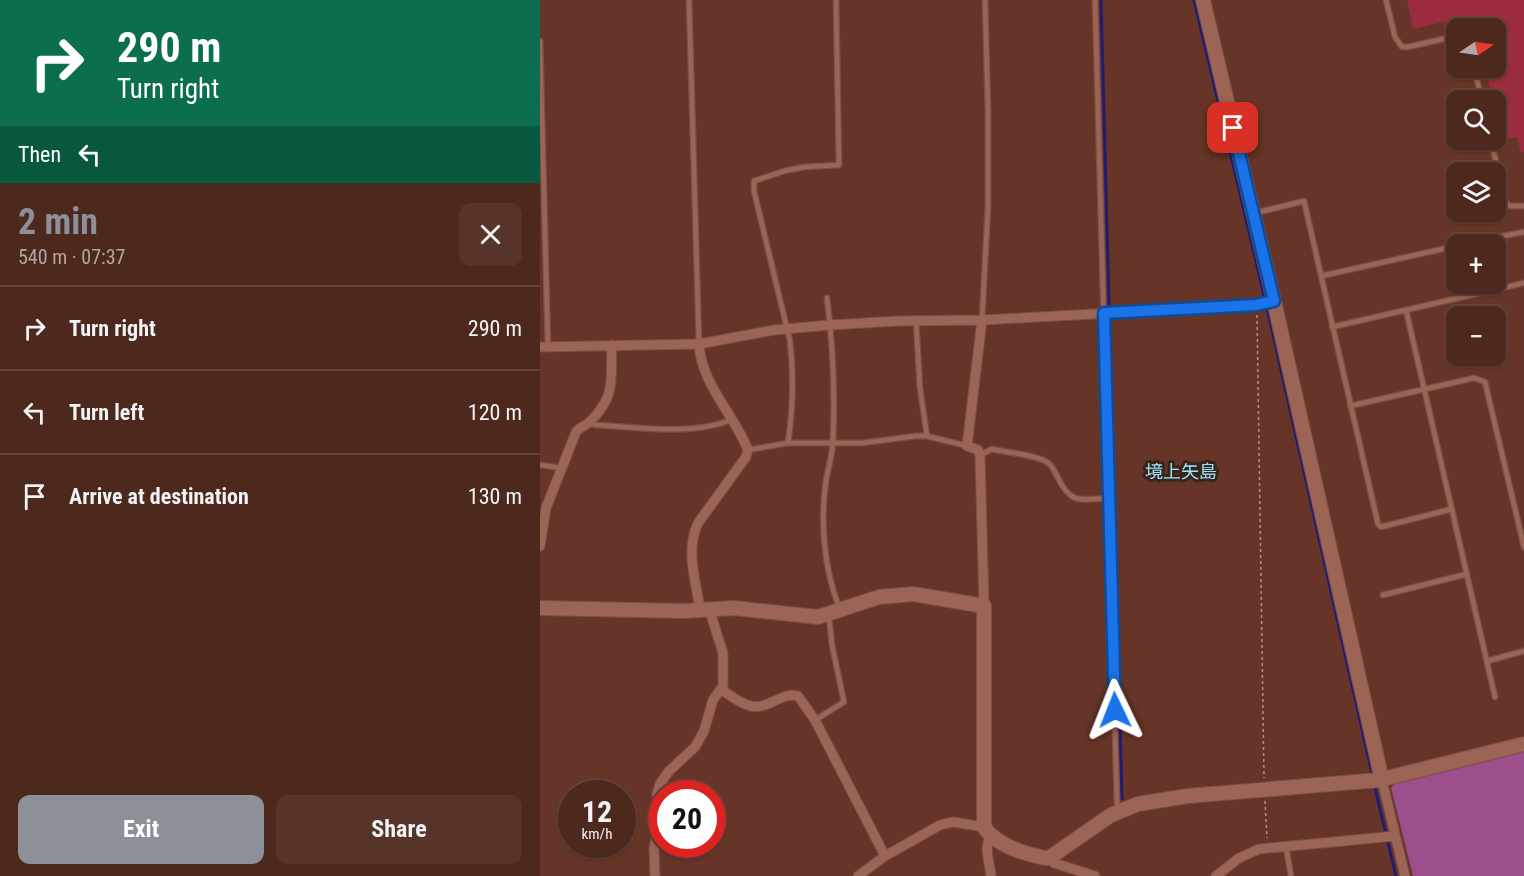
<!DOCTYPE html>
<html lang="en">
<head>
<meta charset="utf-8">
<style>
  body { margin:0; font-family:"Roboto Condensed","Noto Sans JP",sans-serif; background:#57342a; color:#f1f3f6; height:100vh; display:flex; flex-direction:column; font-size:22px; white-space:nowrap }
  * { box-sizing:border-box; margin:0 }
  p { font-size:20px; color:#b3a6a4 }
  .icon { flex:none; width:33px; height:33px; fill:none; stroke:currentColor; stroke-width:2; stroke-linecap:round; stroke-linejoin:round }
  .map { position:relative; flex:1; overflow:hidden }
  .drawer { display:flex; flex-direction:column; background:#4d281d; width:540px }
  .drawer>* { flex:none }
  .banner { background:#0b6e4f; color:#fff; overflow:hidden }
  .needle { width:39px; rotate:77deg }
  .buttons { position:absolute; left:906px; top:18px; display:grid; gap:12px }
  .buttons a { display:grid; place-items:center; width:60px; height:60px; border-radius:12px; background:#4d281d; box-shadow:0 2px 4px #0004,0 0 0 2px #64443b; font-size:30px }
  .speed { position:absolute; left:18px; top:780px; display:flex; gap:12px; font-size:30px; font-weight:700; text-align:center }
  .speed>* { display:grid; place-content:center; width:78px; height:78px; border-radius:50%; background:#4d281d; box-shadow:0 2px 4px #0004,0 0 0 2px #64443b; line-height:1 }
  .speed small { font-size:15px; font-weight:400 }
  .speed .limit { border:9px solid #d22; background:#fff; color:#111 }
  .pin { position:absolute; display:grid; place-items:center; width:51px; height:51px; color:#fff; margin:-26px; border-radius:12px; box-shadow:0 3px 9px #0006 }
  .me { position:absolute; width:66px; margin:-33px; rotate:358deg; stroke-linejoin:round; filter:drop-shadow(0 0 4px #0008) }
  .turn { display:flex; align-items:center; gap:21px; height:126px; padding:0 18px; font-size:27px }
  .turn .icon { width:78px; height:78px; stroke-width:2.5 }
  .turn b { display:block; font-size:42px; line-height:51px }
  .then { display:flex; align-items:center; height:57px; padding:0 18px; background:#0003; gap:12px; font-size:22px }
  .round { display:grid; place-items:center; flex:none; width:63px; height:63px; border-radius:12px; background:#57342a }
  .summary { display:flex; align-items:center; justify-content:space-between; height:102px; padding:0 18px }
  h1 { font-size:36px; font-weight:700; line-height:45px; color:#8c9099 }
  .primary-button { display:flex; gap:12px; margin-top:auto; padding:12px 18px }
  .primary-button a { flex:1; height:69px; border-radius:12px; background:#8c9099; color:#fff; font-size:24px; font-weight:700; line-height:69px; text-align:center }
  .primary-button a+a { background:#57342a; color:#f1f3f6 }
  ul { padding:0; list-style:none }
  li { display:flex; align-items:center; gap:18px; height:84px; padding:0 18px; border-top:2px solid #64443b }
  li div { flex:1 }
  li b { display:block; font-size:22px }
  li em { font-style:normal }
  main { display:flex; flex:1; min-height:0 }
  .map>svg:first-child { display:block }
</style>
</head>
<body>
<main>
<section class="drawer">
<div class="banner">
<div class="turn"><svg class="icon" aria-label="right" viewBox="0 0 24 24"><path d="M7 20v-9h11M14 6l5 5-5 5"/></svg><div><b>290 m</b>Turn right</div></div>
<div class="then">Then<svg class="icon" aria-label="left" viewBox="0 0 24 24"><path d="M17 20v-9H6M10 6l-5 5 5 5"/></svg></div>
</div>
<div class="summary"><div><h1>2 min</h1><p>540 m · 07:37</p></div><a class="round"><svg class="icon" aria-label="close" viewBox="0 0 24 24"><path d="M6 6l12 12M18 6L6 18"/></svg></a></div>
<ul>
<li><svg class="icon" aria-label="right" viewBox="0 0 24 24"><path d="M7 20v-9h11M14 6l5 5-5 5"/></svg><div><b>Turn right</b></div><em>290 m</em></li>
<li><svg class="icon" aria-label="left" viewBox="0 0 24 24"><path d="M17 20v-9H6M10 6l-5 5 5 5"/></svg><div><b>Turn left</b></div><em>120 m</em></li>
<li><svg class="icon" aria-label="arrive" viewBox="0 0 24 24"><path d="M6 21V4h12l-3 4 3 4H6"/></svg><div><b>Arrive at destination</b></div><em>130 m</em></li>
</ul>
<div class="primary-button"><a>Exit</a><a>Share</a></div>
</section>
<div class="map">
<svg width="984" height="876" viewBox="0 0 984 876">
  <rect width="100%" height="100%" fill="#673527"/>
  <!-- green -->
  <path fill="#9c4f8b" d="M984,749V876H873L851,788L855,783Z"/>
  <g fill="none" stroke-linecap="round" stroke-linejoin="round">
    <!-- stream -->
    <path stroke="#211b74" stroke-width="3" d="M561,0L582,799
      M654,0L728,312L833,778
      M834,784L856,876"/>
  </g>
  <!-- building -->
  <path fill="#9a2c3d" d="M867,0H984V152L981,153L977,137L962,140L956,113V100H953L945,68H956V28H936L933,15L873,29Z"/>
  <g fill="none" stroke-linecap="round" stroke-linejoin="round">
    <defs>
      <path id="lane" d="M149,0L159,344
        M555,0L577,803L579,810
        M846,0L855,37L862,47H868L916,36
        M0,41L8,347
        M934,68L942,100
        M951,140L965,201L969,206H984
        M715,213L764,201L838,524L841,527L912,509
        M921,244L984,232
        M781,276L916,246
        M287,298C293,345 295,393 293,440C293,454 288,467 286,481C280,521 284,569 299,607
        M866,310L955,697
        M442,320L448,207V111L445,0
        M376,321L380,388L387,436
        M792,327L984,283
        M810,406L934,378L945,382L984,547
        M50,423L56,425C100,427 150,436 191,420
        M248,443C253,409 254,375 250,341L214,191V181L244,171L264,167L299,165L296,0
        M208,450L248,443H322L376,436H387L427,446
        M440,455L452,449C467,453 494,454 507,462C513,466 515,472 518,478C532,506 541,499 569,498
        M0,465L21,468
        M843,595L927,574
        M947,661L984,651
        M275,720L304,702L292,645L289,617
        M746,847L751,876"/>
      <path id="street" d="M442,320L427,446L438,450L440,455L444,606
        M159,344C161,384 194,414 208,450L206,457L158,523C145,552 156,580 160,610
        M0,347L159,344L234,330L290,325L358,321L442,320L716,305L734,301
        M0,546L6,508L36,432C40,426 46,426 51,421C77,394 70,379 72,345
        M181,690C191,695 200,704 211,706C228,710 243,691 258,696L275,720L345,856
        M842,780L865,876
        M509,858L514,863L555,876
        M115,876L114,849L118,826L117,794L120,784L129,771L155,747L164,731L173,700L183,686V653L172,618L171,609
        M318,876L345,856L400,825L413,822L444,827
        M451,876C450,864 443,846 451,836
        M676,876L699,858L719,849L855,836"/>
      <path id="secondary" d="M663,0L734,301L842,780
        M0,608L144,611L194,608L278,617L339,597L373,594L444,606V827C456,845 485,854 505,858H509L571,815L598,804L648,796L839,780L984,744"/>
    </defs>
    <!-- lane casing -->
    <use href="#lane" stroke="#795045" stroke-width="7"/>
    <!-- street casing -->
    <use href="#street" stroke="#795045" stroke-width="11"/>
    <!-- secondary casing -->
    <use href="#secondary" stroke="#795045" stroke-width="16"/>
    <!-- path -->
    <path stroke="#b49188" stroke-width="1.5" stroke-dasharray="3 3" stroke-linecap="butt" d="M717,315L724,778
      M725,801L727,838"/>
    <!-- lane -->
    <use href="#lane" stroke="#9c6455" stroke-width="4.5"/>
    <!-- street -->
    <use href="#street" stroke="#9c6455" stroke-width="9"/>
    <!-- secondary -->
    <use href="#secondary" stroke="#9c6455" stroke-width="14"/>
  </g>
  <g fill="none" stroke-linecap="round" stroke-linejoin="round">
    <defs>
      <path id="route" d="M575,710L564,313L716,305L734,301L693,128"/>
    </defs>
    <!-- route casing -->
    <use href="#route" stroke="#114b97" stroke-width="15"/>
    <!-- route -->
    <use href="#route" stroke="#1a73e8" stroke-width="10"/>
  </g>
  <g text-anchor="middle" stroke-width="6" stroke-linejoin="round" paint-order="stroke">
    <!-- quarter labels -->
    <g font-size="18" fill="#99e6fa" stroke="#3c241e">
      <text x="641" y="478">境上矢島</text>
    </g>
  </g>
</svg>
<div class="buttons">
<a><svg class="needle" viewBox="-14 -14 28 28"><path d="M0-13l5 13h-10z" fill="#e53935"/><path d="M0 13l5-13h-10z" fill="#b3a6a4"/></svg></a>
<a><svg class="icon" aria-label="search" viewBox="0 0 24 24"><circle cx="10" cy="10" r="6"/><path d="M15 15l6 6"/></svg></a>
<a><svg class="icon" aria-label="layers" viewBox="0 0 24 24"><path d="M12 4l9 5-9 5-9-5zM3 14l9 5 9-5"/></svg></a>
<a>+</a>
<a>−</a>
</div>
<div class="speed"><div>12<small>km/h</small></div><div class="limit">20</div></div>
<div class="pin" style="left:693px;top:128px;background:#d93025"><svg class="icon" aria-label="arrive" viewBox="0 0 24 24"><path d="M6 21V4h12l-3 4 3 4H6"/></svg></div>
<svg class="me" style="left:575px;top:710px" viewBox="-20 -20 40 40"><path d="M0-17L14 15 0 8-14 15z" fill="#1a73e8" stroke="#fff" stroke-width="4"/></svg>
</div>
</main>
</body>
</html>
